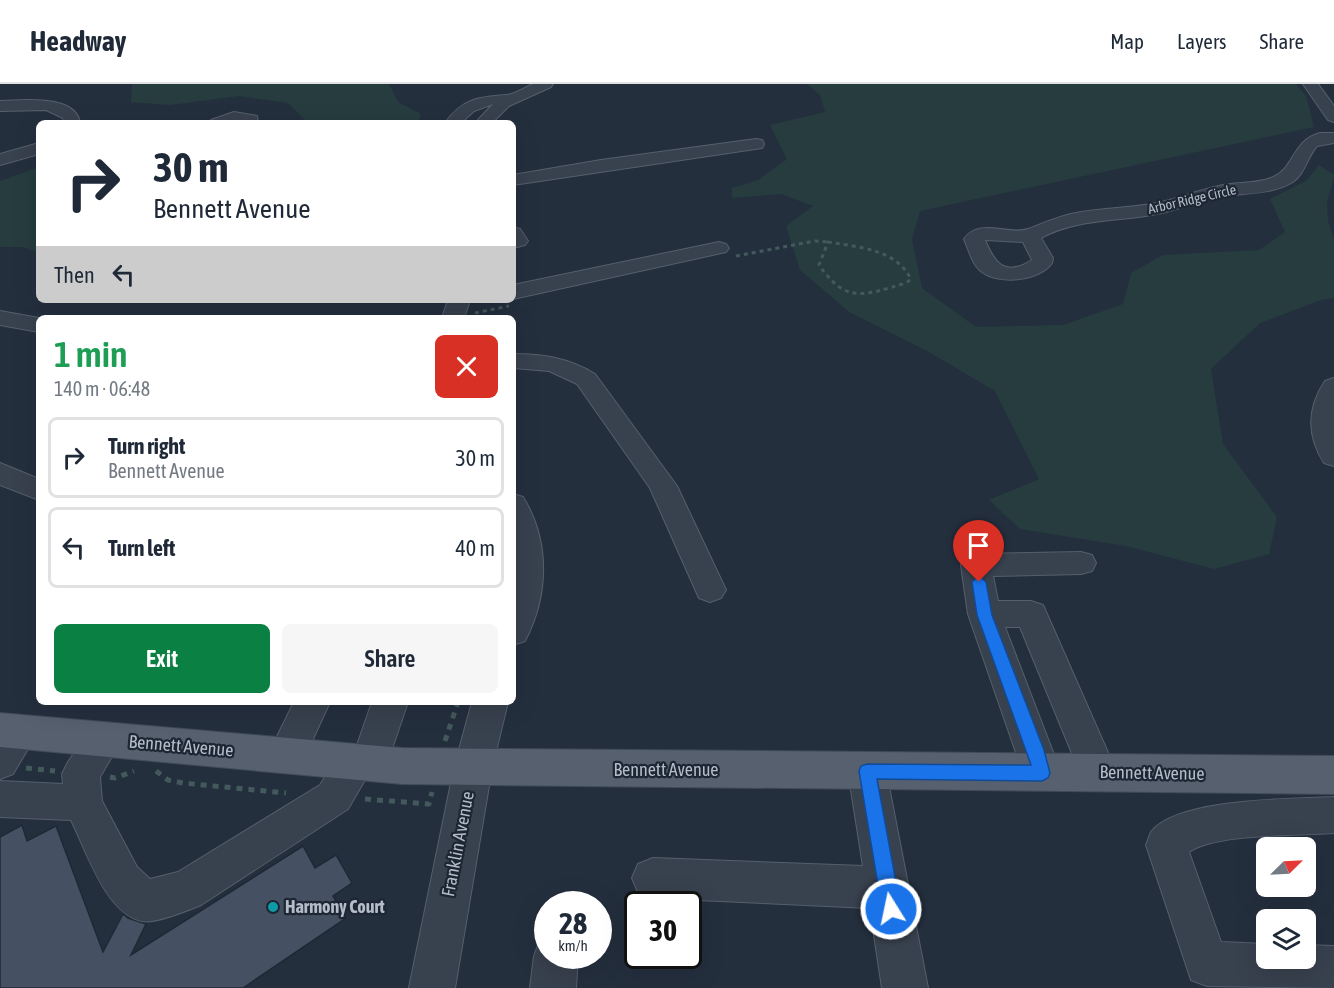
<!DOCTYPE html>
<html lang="en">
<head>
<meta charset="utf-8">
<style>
  body { margin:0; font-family:"Asap Condensed",sans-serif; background:#f6f6f7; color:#1f2937; height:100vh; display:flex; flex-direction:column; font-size:22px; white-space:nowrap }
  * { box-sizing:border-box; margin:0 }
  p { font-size:20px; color:#747a83 }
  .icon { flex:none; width:33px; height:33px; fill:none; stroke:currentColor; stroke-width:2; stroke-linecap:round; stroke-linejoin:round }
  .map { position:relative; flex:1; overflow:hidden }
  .panel { position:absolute; left:36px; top:231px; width:480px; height:390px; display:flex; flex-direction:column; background:#fff; border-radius:9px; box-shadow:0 6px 24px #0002 }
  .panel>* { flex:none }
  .guide { position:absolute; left:36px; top:36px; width:480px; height:183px; border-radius:9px; box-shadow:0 6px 24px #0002; background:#fff; color:#1f2937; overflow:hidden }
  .needle { width:39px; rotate:66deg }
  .buttons { position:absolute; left:1256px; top:753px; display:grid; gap:12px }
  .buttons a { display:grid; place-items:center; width:60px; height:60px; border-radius:9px; background:#fff; box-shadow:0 6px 24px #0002; font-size:30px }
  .speed { position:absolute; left:534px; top:807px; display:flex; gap:12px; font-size:30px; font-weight:700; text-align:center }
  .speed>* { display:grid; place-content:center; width:78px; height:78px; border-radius:50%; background:#fff; box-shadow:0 6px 24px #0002; line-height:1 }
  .speed small { font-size:15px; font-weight:400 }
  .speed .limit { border:3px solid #111; border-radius:9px; background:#fff; color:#111 }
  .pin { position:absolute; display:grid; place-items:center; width:51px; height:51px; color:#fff; margin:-62px -26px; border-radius:50% 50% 50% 0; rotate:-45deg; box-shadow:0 0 6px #0007 }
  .pin .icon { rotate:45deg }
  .me { position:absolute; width:66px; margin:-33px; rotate:350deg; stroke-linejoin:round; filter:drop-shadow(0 0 4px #0008) }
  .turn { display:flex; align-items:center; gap:21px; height:126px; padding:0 18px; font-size:27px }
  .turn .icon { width:78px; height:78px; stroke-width:2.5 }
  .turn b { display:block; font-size:42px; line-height:51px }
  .then { display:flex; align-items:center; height:57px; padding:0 18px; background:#0003; gap:12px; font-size:22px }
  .round { display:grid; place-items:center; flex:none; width:63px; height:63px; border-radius:9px; background:#f6f6f7 }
  .summary { display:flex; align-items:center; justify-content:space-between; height:102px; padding:0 18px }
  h1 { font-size:36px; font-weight:600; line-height:45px; color:#1e9e55 }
  .cta { display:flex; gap:12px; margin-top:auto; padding:12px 18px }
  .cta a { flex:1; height:69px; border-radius:9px; background:#0b8043; color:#fff; font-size:24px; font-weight:600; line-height:69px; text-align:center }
  .cta a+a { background:#f6f6f7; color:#1f2937 }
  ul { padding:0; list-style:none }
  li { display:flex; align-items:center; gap:18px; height:81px; margin:0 12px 9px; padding:0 6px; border:3px solid #e0e1e3; border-radius:9px }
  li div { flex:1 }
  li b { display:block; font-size:22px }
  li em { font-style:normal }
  header { display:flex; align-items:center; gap:36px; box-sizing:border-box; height:84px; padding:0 30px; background:#fff; border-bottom:2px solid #e0e1e3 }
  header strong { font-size:28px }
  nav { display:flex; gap:33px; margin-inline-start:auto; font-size:21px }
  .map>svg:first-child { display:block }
</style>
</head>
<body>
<header>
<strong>Headway</strong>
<nav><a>Map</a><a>Layers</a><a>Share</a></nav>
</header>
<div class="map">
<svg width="1334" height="904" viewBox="0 0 1334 904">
  <rect width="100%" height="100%" fill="#242f3e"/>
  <!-- green -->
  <path fill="#263c3f" d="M132,0H389L398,18L421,30L418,39H308L288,19L239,12L170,21L131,18Z
    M807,0H1296L1306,12L1314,43L920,127L912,155L922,204L976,243L1063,241L1123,220L1131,189L1163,171L1259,166L1285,148L1270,115L1306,97L1319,81L1334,91L1327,119L1328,137L1334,156V214L1321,216L1260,239L1211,285L1223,360L1277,433L1269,470L1214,485L1126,462L1020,445L989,416L1039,395L995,307L929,268L849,228L800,186L786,142L813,122L781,110L732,114V104L758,96L787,75L770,41L825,28L820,11Z
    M39,83V169L22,163H0V97Z"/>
  <!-- building -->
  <path fill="#455162" stroke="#1f2835" stroke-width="1.5" d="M22,741L27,757L56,742L103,868L123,830L128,834L146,840L131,871L303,762L315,784L336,771L352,799L333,812L346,834L243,904H0V753Z"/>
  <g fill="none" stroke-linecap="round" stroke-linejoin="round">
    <defs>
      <path id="minor" d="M533,0H553L551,3L509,22L492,39H475L493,20L474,27L461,39H445C463,14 479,13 507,11C515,10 526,3 533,0Z
        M1303,0H1318L1334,22V38L1328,36Z
        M27,16C45,16 77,17 80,39H64L63,34L46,26L0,27V17Z
        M234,28L257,32L258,39H209L211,36Z
        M1320,49H1334V59L1317,62C1307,73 1305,91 1291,99C1272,110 1246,109 1224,112C1201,115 1180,126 1157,130C1118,138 1077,134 1041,154L1053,174L1052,179C1040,197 999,201 982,188C972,181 969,166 964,155C979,133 1009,152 1028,145C1044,139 1059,132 1076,129C1103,124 1130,124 1157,119C1178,115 1198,106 1219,102C1235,98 1252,100 1268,95C1296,87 1290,57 1320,49ZM985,156L1023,158L1032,176C1005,193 995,180 985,156Z
        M756,55L762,56L764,60L762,64L513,101V91L601,76Z
        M39,59V70L0,81V70Z
        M513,143L520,145L528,157L525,161L513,164Z
        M719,158L726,160L729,164L726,168L513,215V201Z
        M448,216H470L464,234H442Z
        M0,227L39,234V248L0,241Z
        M513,270C543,270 569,274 595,290L677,402L726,506L721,514L710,518L699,514L650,404L577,300L549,287L513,284Z
        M1334,294V382L1324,379C1307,352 1307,324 1325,297Z
        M0,379L39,395V416L0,401Z
        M513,410L523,413C550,457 549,511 525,557L513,561Z
        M1081,468L1092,471L1096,479L1092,487L1081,490L993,492L998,517H1031L1043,521L1117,689L1111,701L1098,706L1085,701L1020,543H1005L1061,689L1055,701L1042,706L1029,701L1023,689L968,530L961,481L965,473L976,470Z
        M294,618H330L300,683L287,687L274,683L268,671Z
        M372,618H408L383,691L370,696L366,694L348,725L201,821C189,826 154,840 142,837C106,830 86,766 71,736L0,733V697L63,700L62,690L68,678L91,644L104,639L117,644L122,655L100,693L102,717L137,783L150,795L178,788L320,701L343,665L357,661Z
        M472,618H508L492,684L455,904H409L454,684Z
        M20,632L33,637L38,648L13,690L0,695V647L7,637Z
        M867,670L880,675L886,687L928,904H882L870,824L653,814L638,808L632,794L638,780L653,774L863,782L848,687L854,675Z
        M1334,713V749C1298,752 1216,749 1189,768L1221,858L1266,860V874H1305V861L1334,862V904L1207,902L1191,896L1146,761C1148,757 1149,752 1151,748C1177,714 1293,715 1334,713Z
        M548,854V872H578L576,904H530L534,872L540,856Z"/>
      <path id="major" d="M0,629L402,664L1334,672V710L402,700L0,663Z"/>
    </defs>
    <!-- minor casing -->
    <use href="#minor" stroke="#565f6c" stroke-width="2"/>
    <!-- major casing -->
    <use href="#major" stroke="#414a57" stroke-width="2"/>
    <!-- path-far1 -->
    <path stroke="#44595c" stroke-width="3" stroke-dasharray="4 4" stroke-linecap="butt" d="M828,158C858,163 896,165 911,195L906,199C864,211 847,221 819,181Z
      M736,172L815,157L828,158
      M475,229L509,222"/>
    <!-- path -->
    <path stroke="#44595c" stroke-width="5" stroke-dasharray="6 6" stroke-linecap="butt" d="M445,657L458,618
      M26,684L55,687
      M156,687L168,696L183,699L286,709
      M110,693L115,694L134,687
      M365,715L429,720L432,708"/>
    <!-- minor -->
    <use href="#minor" fill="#38414e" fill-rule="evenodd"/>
    <!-- major -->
    <use href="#major" fill="#56606e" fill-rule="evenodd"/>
  </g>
  <!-- route -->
  <path fill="#1a73e8" stroke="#114b97" stroke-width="1.5" d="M979,492L986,498L992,531L1044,666L1050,689L1048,694L1042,697L877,695L901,825L898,832L891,835L885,832L882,825L859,687L861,682L867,680L1031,681L977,531L972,498Z"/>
  <!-- markers -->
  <circle fill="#0f9aa8" stroke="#1d2633" stroke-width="2" cx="273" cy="823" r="6"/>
  <g text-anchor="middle" stroke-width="4.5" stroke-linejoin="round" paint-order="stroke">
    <!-- far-street labels -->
    <g font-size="14" fill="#b4bcc9" stroke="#1d2633">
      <text transform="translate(1192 115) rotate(-13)" y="5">Arbor Ridge Circle</text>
    </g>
    <!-- near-street labels -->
    <g font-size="18" fill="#b4bcc9" stroke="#1d2633">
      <text transform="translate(181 662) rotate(5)" y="6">Bennett Avenue</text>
      <text x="666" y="692">Bennett Avenue</text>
      <text transform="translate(1152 689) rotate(1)" y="6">Bennett Avenue</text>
      <text transform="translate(458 760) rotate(-79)" y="6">Franklin Avenue</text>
    </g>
    <!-- near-poi labels -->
    <g font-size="18" font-weight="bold" fill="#b4bcc9" stroke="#1d2633" text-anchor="start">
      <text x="285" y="829">Harmony Court</text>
    </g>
  </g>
</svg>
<div class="buttons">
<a><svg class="needle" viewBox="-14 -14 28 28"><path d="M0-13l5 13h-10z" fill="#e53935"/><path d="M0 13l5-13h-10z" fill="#747a83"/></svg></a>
<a><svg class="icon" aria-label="layers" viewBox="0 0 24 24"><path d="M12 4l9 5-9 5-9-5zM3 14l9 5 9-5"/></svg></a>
</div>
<div class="speed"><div>28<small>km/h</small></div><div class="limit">30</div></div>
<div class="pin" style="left:979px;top:498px;background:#d93025"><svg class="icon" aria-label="arrive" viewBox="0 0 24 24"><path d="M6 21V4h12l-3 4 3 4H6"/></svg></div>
<svg class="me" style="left:891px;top:825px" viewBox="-20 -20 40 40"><circle r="17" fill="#1a73e8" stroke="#fff" stroke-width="3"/><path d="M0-11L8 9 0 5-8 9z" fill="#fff"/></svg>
<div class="guide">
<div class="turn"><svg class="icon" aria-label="right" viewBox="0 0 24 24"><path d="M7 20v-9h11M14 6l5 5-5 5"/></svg><div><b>30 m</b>Bennett Avenue</div></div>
<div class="then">Then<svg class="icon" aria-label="left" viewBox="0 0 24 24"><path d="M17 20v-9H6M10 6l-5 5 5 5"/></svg></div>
</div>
<section class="panel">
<div class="summary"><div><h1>1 min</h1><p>140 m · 06:48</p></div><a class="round" style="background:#d93025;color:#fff"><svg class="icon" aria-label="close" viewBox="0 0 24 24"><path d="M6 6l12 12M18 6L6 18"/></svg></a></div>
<ul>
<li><svg class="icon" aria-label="right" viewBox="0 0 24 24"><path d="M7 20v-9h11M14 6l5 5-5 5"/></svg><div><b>Turn right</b><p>Bennett Avenue</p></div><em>30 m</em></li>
<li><svg class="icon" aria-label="left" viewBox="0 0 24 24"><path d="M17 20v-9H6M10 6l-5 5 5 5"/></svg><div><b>Turn left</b></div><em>40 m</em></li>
</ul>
<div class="cta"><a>Exit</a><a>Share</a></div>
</section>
</div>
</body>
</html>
